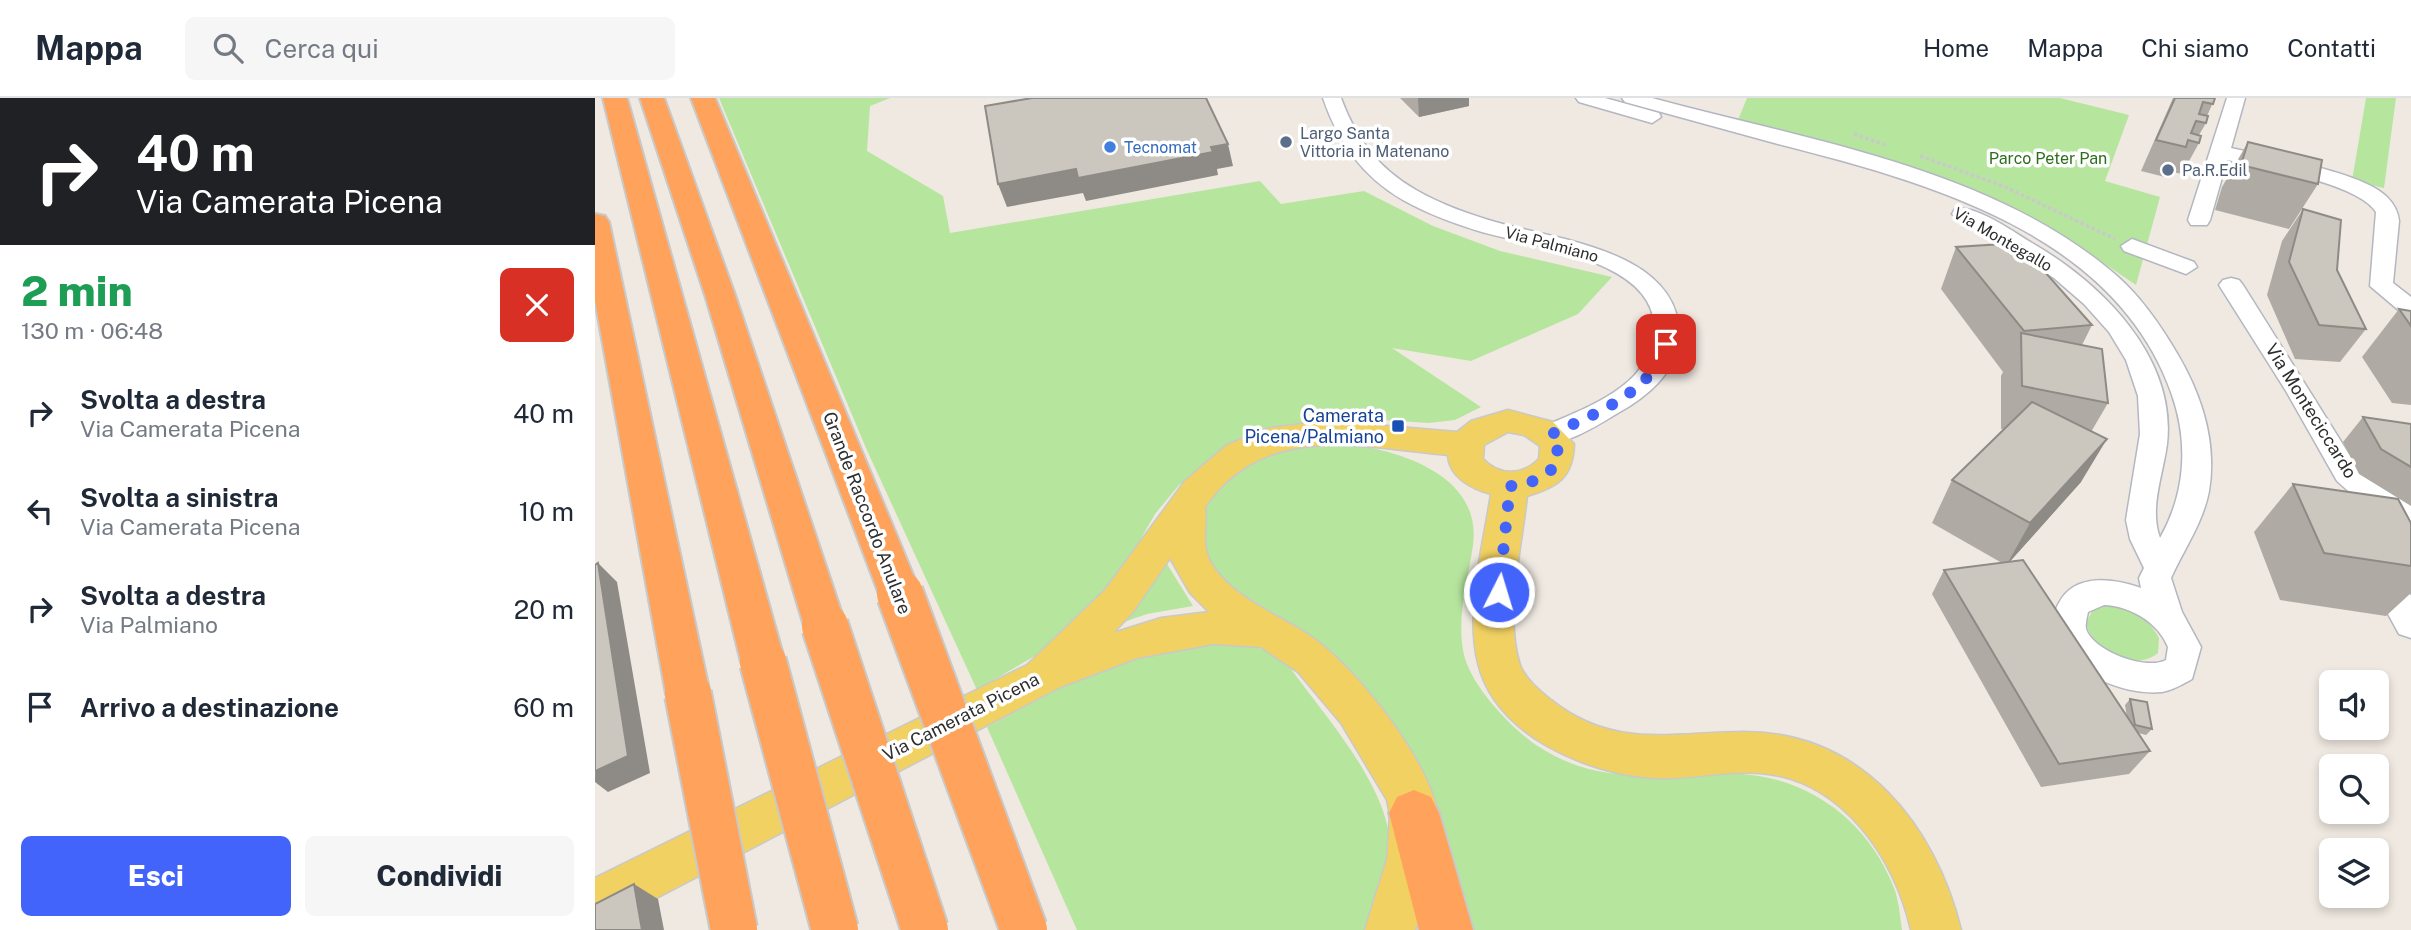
<!DOCTYPE html>
<html lang="it">
<head>
<meta charset="utf-8">
<style>
  body { margin:0; font-family:"Public Sans",sans-serif; background:#f6f6f7; color:#1f2937; height:100vh; display:flex; flex-direction:column; font-size:26px; white-space:nowrap }
  * { box-sizing:border-box; margin:0 }
  p { font-size:23px; color:#747a83 }
  .icon { flex:none; width:38px; height:38px; fill:none; stroke:currentColor; stroke-width:2; stroke-linecap:round; stroke-linejoin:round }
  .map { position:relative; flex:1; overflow:hidden }
  .panel { display:flex; flex-direction:column; background:#fff; width:595px }
  .panel>* { flex:none }
  .banner { background:#202124; color:#fff; overflow:hidden }
  .controls { position:absolute; left:1724px; top:572px; display:grid; gap:14px }
  .controls a { display:grid; place-items:center; width:70px; height:70px; border-radius:10px; background:#fff; box-shadow:0 4px 10px #0003; font-size:35px }
  .pin { position:absolute; display:grid; place-items:center; width:60px; height:60px; color:#fff; margin:-30px; border-radius:14px; box-shadow:0 4px 10px #0006 }
  .me { position:absolute; width:77px; margin:-38px; rotate:5deg; stroke-linejoin:round; filter:drop-shadow(0 0 5px #0008) }
  .turn { display:flex; align-items:center; gap:24px; height:147px; padding:0 21px; font-size:32px }
  .turn .icon { width:91px; height:91px; stroke-width:2.5 }
  .turn b { display:block; font-size:49px; line-height:60px }
  .round { display:grid; place-items:center; flex:none; width:74px; height:74px; border-radius:10px; background:#f6f6f7 }
  .head { display:flex; align-items:center; justify-content:space-between; height:119px; padding:0 21px }
  h1 { font-size:42px; font-weight:800; line-height:52px; color:#1e9e55 }
  .cta { display:flex; gap:14px; margin-top:auto; padding:14px 21px }
  .cta a { flex:1; height:80px; border-radius:10px; background:#4264fb; color:#fff; font-size:28px; font-weight:800; line-height:80px; text-align:center }
  .cta a+a { background:#f6f6f7; color:#1f2937 }
  ul { padding:0; list-style:none }
  li { display:flex; align-items:center; gap:21px; height:98px; padding:0 21px }
  li div { flex:1 }
  li b { display:block; font-size:26px }
  li em { font-style:normal }
  header { display:flex; align-items:center; gap:42px; box-sizing:border-box; height:98px; padding:0 35px; background:#fff; border-bottom:2px solid #e0e1e3 }
  header strong { font-size:33px }
  nav { display:flex; gap:38px; margin-inline-start:auto; font-size:24px }
  .search { width:490px; height:63px; background:#f6f6f7; display:flex; align-items:center; gap:18px; box-sizing:border-box; padding:0 24px; border-radius:10px; color:#747a83; font-size:26px }
  main { display:flex; flex:1; min-height:0 }
  .map>svg:first-child { display:block }
</style>
</head>
<body>
<header>
<strong>Mappa</strong>
<div class="search"><svg class="icon" aria-label="search" viewBox="0 0 24 24"><circle cx="10" cy="10" r="6"/><path d="M15 15l6 6"/></svg>Cerca qui</div>
<nav><a>Home</a><a>Mappa</a><a>Chi siamo</a><a>Contatti</a></nav>
</header>
<main>
<section class="panel">
<div class="banner">
<div class="turn"><svg class="icon" aria-label="right" viewBox="0 0 24 24"><path d="M7 20v-9h11M14 6l5 5-5 5"/></svg><div><b>40 m</b>Via Camerata Picena</div></div>
</div>
<div class="head"><div><h1>2 min</h1><p>130 m · 06:48</p></div><a class="round" style="background:#d93025;color:#fff"><svg class="icon" aria-label="close" viewBox="0 0 24 24"><path d="M6 6l12 12M18 6L6 18"/></svg></a></div>
<ul>
<li><svg class="icon" aria-label="right" viewBox="0 0 24 24"><path d="M7 20v-9h11M14 6l5 5-5 5"/></svg><div><b>Svolta a destra</b><p>Via Camerata Picena</p></div><em>40 m</em></li>
<li><svg class="icon" aria-label="left" viewBox="0 0 24 24"><path d="M17 20v-9H6M10 6l-5 5 5 5"/></svg><div><b>Svolta a sinistra</b><p>Via Camerata Picena</p></div><em>10 m</em></li>
<li><svg class="icon" aria-label="right" viewBox="0 0 24 24"><path d="M7 20v-9h11M14 6l5 5-5 5"/></svg><div><b>Svolta a destra</b><p>Via Palmiano</p></div><em>20 m</em></li>
<li><svg class="icon" aria-label="arrive" viewBox="0 0 24 24"><path d="M6 21V4h12l-3 4 3 4H6"/></svg><div><b>Arrivo a destinazione</b></div><em>60 m</em></li>
</ul>
<div class="cta"><a>Esci</a><a>Condividi</a></div>
</section>
<div class="map">
<svg width="1816" height="832" viewBox="0 0 1816 832">
  <rect width="100%" height="100%" fill="#efe9e1"/>
  <!-- green -->
  <path fill="#b6e59e" d="M124,0H295L275,8L272,53L348,98L355,135L665,83L686,106L769,93L838,128L905,153L1017,179L983,216L876,263L797,250L886,309L860,322L833,325L774,321L725,324L627,354L584,387L560,416L510,503L460,546L382,592L271,350Z
    M1152,0H1465L1534,17L1510,83L1565,99L1541,187L1461,133L1374,91L1143,22Z
    M1771,0H1801L1789,90L1757,83Z
    M753,346C807,353 887,378 878,447C873,483 862,515 868,552C873,585 914,628 941,647C1010,693 1071,672 1147,676C1217,681 1274,725 1299,790C1304,803 1305,819 1307,832H874C848,733 833,658 762,579C741,557 717,539 692,523C664,504 618,491 606,456C591,415 637,368 674,357C699,349 727,348 753,346Z
    M567,458L598,508L552,516L523,526Z
    M1507,508C1532,508 1552,517 1564,540L1563,555C1538,575 1499,553 1491,526L1498,511Z
    M582,544C630,545 659,536 696,571C731,620 801,696 795,759C793,783 782,809 776,832H482L392,629L491,576Z"/>
  <g fill="none" stroke-linecap="round" stroke-linejoin="round">
    <defs>
      <path id="minor" d="M728,0H746C761,41 783,70 821,92C847,107 876,117 904,125C965,142 1088,154 1084,241C1082,275 1050,300 1023,315C1003,327 968,350 945,344L941,337L945,330C990,310 1057,289 1059,232C1063,162 936,148 887,134C860,126 833,116 808,102C767,78 743,44 728,0Z
        M981,0H1010L1064,15L1066,19L1057,25L984,4Z
        M1027,0H1057C1211,42 1398,70 1522,178C1547,200 1566,228 1583,257C1607,298 1622,345 1614,393C1608,425 1589,451 1576,480L1587,514L1606,549L1597,581C1588,586 1578,592 1567,594C1527,598 1469,573 1458,531C1456,524 1460,511 1464,505C1480,474 1520,481 1546,490L1544,480L1549,470L1535,441L1531,422L1545,336L1543,298L1531,262L1514,234L1489,206L1459,180L1357,116L1360,111C1380,106 1419,134 1437,145C1506,185 1582,259 1572,346C1568,377 1554,410 1565,440C1590,396 1594,346 1577,297C1521,135 1332,84 1183,46C1132,32 1081,18 1030,4ZM1509,507C1535,508 1563,524 1573,549L1571,562C1551,573 1498,553 1491,531C1490,526 1492,519 1493,514Z
        M1632,0H1650L1636,50C1673,59 1766,73 1792,99C1799,106 1803,114 1804,123L1798,185L1816,199V217L1807,215L1775,188L1781,114C1763,85 1666,69 1632,62L1615,122L1612,127H1596L1593,122Z
        M1537,141L1599,164L1602,169L1591,176L1529,153L1526,148Z
        M1636,180L1644,182L1648,187L1762,369L1780,385L1816,403V427L1760,399L1742,383L1691,293L1624,187L1628,182Z
        M1785,460L1796,463L1816,498V540L1804,536L1769,472L1774,463Z"/>
      <path id="major" d="M913,312L958,324L979,346C978,380 962,389 932,398C927,447 909,519 925,567C930,581 945,593 956,602C1019,652 1077,634 1149,634C1267,634 1340,727 1366,832H1316C1300,759 1246,681 1165,675C1129,672 1094,682 1059,680C992,676 900,637 883,565C870,512 888,449 896,396C877,391 854,379 853,357C765,349 669,323 610,409C613,427 606,443 614,461C632,498 683,516 715,538C759,567 836,664 843,718C847,756 834,797 820,832H770L792,761L795,717L792,702L746,625L703,574L666,549L618,546L542,560L465,589L0,832V780L432,567L510,492L590,383L632,347L675,330L733,323L862,334L876,323ZM913,334L929,337L945,348L944,361C927,378 904,378 888,361L889,347ZM575,460L595,495L614,514L566,520L518,535L538,514Z"/>
      <path id="highway" d="M8,0H32L190,564L183,577L168,582L153,577L146,564Z
        M45,0H69L140,197L251,528L245,540L230,545L215,540L209,528L110,197Z
        M96,0H120L326,496L320,507L305,512L290,507L284,496Z
        M0,116L10,118L14,124L115,596L109,610L93,615L77,610L71,596L0,202Z
        M819,692L836,699L844,715L878,832H824L794,715L802,699Z"/>
    </defs>
    <!-- minor casing -->
    <use href="#minor" stroke="#b4b7c1" stroke-width="3"/>
    <!-- major casing -->
    <use href="#major" stroke="#c9c9c9" stroke-width="3"/>
    <!-- highway casing -->
    <use href="#highway" stroke="#c9c9c9" stroke-width="4"/>
    <!-- path -->
    <path stroke="#c9c9c9" stroke-width="3.5" stroke-dasharray="3.5 2.5" stroke-linecap="butt" d="M1259,36L1290,47
      M1325,58L1408,88L1520,141"/>
    <!-- minor -->
    <use href="#minor" fill="#fff" fill-rule="evenodd"/>
    <!-- major -->
    <use href="#major" fill="#f2d163" fill-rule="evenodd"/>
    <!-- highway -->
    <use href="#highway" fill="#ffa35c" fill-rule="evenodd"/>
    <defs>
      <path id="highway-bridge" d="M305,496L429,832
        M230,528L330,832
        M168,564L240,832
        M93,596L139,832"/>
    </defs>
    <!-- highway-bridge casing -->
    <use href="#highway-bridge" stroke="#c9c9c9" stroke-width="50" stroke-linecap="butt"/>
    <!-- highway-bridge -->
    <use href="#highway-bridge" stroke="#ffa35c" stroke-width="46"/>
  </g>
  <!-- wall -->
  <path fill="#afaba4" d="M805,0H874V8L824,19Z
    M1578,0H1620L1612,18L1611,25L1604,37V45L1587,76L1578,74L1574,80L1546,73Z
    M1653,44L1723,86L1694,131L1620,112L1627,89Z
    M1708,111L1742,172L1771,231L1745,264L1700,261L1672,197L1687,143Z
    M1361,149L1497,227L1487,247L1513,305L1496,334L1486,384L1414,464L1532,619L1530,607L1535,601L1557,631L1551,637L1543,635L1555,653L1534,676L1446,689L1337,496L1349,472L1407,465L1337,425L1357,382L1409,331H1406V278L1408,274L1346,191Z
    M1804,211L1816,213V307L1797,305L1767,259Z
    M1768,319L1816,326V408L1764,376L1748,344Z
    M1698,386L1816,468V495L1791,518L1685,502L1659,434Z"/>
  <!-- shaded-wall -->
  <path fill="#8e8b86" d="M823,0H874V8L824,19Z
    M633,46L638,68L622,71L623,77L491,103L488,95L412,109L403,86L481,71Z
    M1512,341L1486,384L1411,468L1435,425Z
    M3,465L22,484L55,675L13,694L0,684Z
    M39,786L63,801L69,832H47Z"/>
  <!-- building -->
  <path fill="#cbc7bf" stroke="#8e8b86" stroke-width="2" d="M437,0H611L633,46L616,49L618,54L483,80L481,71L403,86L390,8Z
    M1580,0H1620L1618,6L1608,4L1604,16L1613,18L1611,25L1601,23L1596,35L1606,38L1604,45L1593,42L1591,49L1561,42Z
    M1653,44L1727,62L1723,86L1646,67Z
    M1708,111L1746,122L1742,172L1771,231L1724,227L1694,164Z
    M1424,145L1497,227L1429,233L1361,149Z
    M1804,211L1816,213V228Z
    M1426,235L1507,251L1513,305L1427,288Z
    M1437,304L1512,341L1435,425L1357,382Z
    M1768,319L1816,326V369L1786,351Z
    M1698,386L1803,401L1816,425V468L1729,455Z
    M1428,462L1555,653L1464,666L1349,472Z
    M3,465L33,658L0,673V467Z
    M1535,601L1552,604L1557,631L1540,627Z
    M39,786L47,832H0V806Z"/>
  <g fill="none" stroke-linecap="round" stroke-linejoin="round">
    <!-- route -->
    <path stroke="#4264fb" stroke-width="12" stroke-dasharray="0 21.6" d="M904,494L915,388C942,386 979,369 955,337C998,316 1057,296 1071,246"/>
  </g>
  <!-- markers -->
  <g fill="#5c6f8a" stroke="#fff" stroke-width="2.5">
    <circle cx="691" cy="44" r="7"/>
    <circle cx="1573" cy="72" r="7"/>
  </g>
  <circle fill="#3f7fe0" stroke="#fff" stroke-width="2.5" cx="515" cy="49" r="7"/>
  <rect fill="#1a4fb4" stroke="#fff" stroke-width="2.5" x="796" y="321" width="14" height="14" rx="3.5"/>
  <g text-anchor="middle" stroke-width="7" stroke-linejoin="round" paint-order="stroke">
    <!-- far-service labels -->
    <g font-size="16" fill="#4e5e75" stroke="#fff" text-anchor="start">
      <text x="705" y="41">Largo Santa<tspan x="705" dy="18">Vittoria in Matenano</tspan></text>
      <text x="1587" y="78">Pa.R.Edil</text>
    </g>
    <!-- far-shop labels -->
    <g font-size="16" fill="#366cbe" stroke="#fff" text-anchor="start">
      <text x="529" y="55">Tecnomat</text>
    </g>
    <!-- far-park labels -->
    <g font-size="16" fill="#2c6e1b" stroke="#fff">
      <text x="1453" y="66">Parco Peter Pan</text>
    </g>
    <!-- far-street labels -->
    <g font-size="16" fill="#2e2e2e" stroke="#fff">
      <text transform="translate(1408 141) rotate(30)" y="6">Via Montegallo</text>
      <text transform="translate(957 146) rotate(15)" y="6">Via Palmiano</text>
    </g>
    <!-- street labels -->
    <g font-size="18" fill="#2e2e2e" stroke="#fff">
      <text transform="translate(1716 313) rotate(58)" y="6">Via Monteciccardo</text>
      <text transform="translate(272 415) rotate(69)" y="6">Grande Raccordo Anulare</text>
      <text transform="translate(366 619) rotate(-27)" y="6">Via Camerata Picena</text>
    </g>
    <!-- transit labels -->
    <g font-size="18" fill="#164399" stroke="#fff" text-anchor="end">
      <text x="789" y="324">Camerata<tspan x="789" dy="21">Picena/Palmiano</tspan></text>
    </g>
  </g>
</svg>
<div class="controls">
<a><svg class="icon" aria-label="sound" viewBox="0 0 24 24"><path d="M4 9h4l5-4v14l-5-4H4zM17 9q2 3 0 6"/></svg></a>
<a><svg class="icon" aria-label="search" viewBox="0 0 24 24"><circle cx="10" cy="10" r="6"/><path d="M15 15l6 6"/></svg></a>
<a><svg class="icon" aria-label="layers" viewBox="0 0 24 24"><path d="M12 4l9 5-9 5-9-5zM3 14l9 5 9-5"/></svg></a>
</div>
<div class="pin" style="left:1071px;top:246px;background:#d93025"><svg class="icon" aria-label="arrive" viewBox="0 0 24 24"><path d="M6 21V4h12l-3 4 3 4H6"/></svg></div>
<svg class="me" style="left:904px;top:494px" viewBox="-20 -20 40 40"><circle r="17" fill="#4264fb" stroke="#fff" stroke-width="3"/><path d="M0-11L8 9 0 5-8 9z" fill="#fff"/></svg>
</div>
</main>
</body>
</html>
